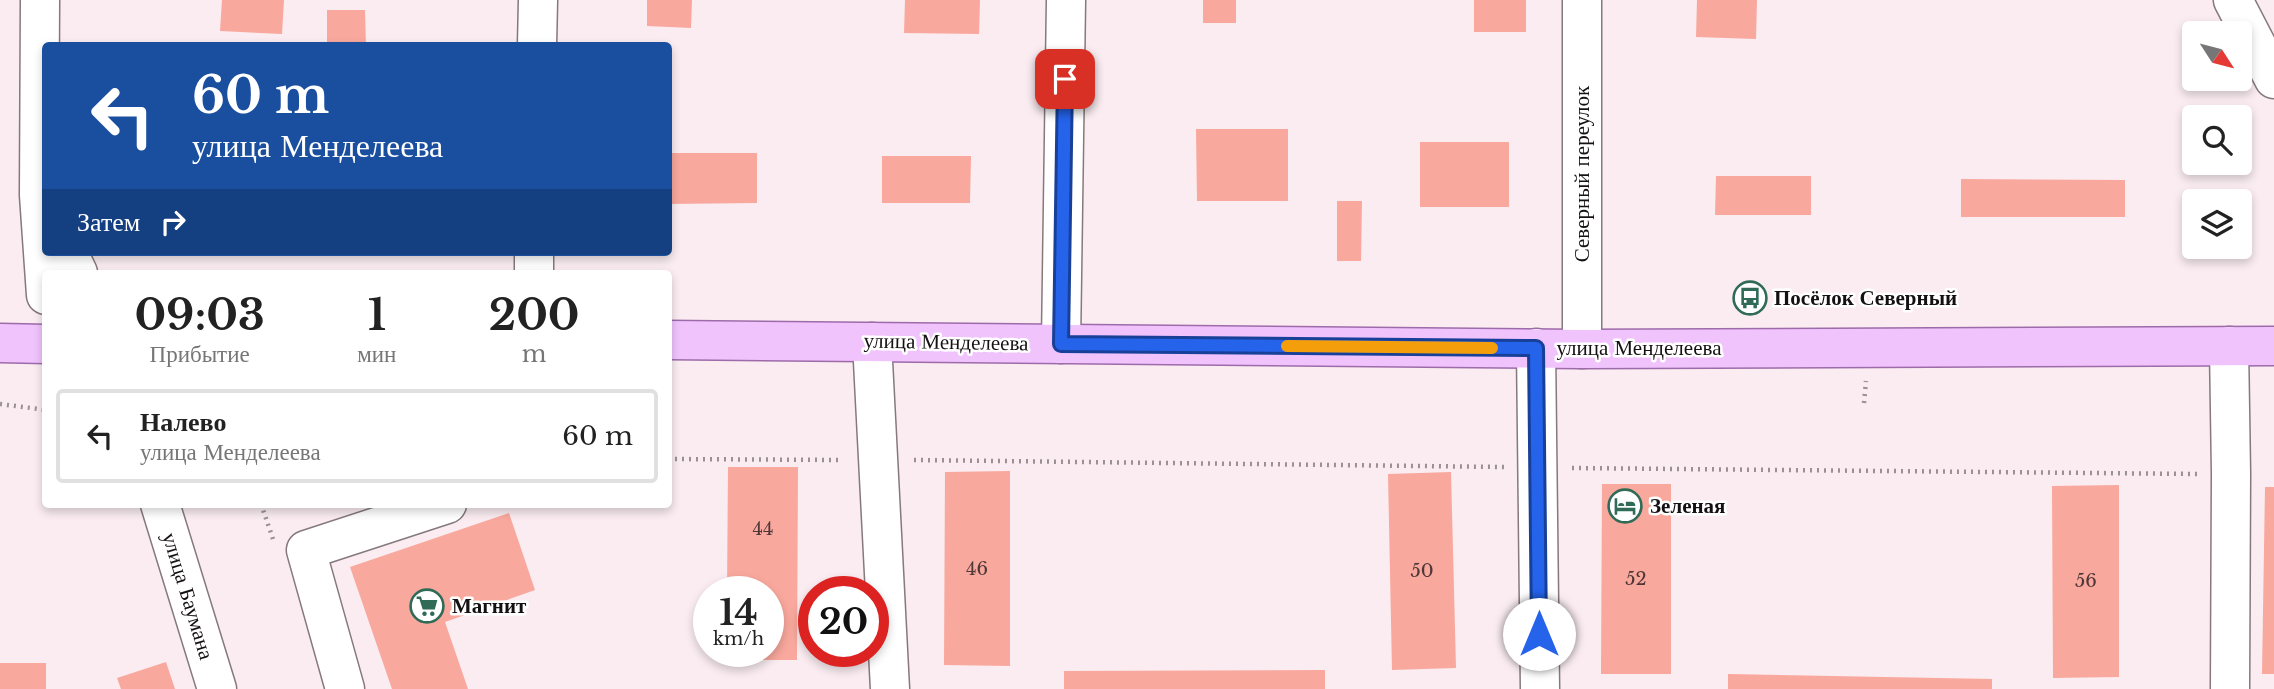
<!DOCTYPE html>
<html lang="ru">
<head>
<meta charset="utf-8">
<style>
  body { margin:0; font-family:"Libre Baskerville",serif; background:#f2f2f2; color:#222; height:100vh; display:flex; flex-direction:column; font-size:26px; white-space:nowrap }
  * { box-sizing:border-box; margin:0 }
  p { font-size:23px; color:#767676 }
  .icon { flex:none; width:38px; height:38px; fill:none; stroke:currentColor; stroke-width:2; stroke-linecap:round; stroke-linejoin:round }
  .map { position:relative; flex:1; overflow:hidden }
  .panel { position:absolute; left:42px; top:270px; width:630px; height:238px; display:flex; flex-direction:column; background:#fff; border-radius:7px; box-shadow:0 4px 10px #0003 }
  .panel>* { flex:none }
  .top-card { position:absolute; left:42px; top:42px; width:630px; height:214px; border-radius:7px; box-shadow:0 4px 10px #0003; background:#1a4fa0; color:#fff; overflow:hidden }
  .needle { width:46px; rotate:126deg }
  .controls { position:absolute; left:2182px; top:21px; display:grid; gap:14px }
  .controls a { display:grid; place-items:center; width:70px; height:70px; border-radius:7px; background:#fff; box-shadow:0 4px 10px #0003; font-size:35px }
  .speed { position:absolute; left:693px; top:576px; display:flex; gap:14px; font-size:35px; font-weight:700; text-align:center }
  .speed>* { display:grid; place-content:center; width:91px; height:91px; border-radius:50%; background:#fff; box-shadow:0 4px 10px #0003; line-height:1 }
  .speed small { font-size:18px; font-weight:400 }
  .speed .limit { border:10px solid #d22; background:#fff; color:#111 }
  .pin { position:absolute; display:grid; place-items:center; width:60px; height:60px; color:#fff; margin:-30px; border-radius:14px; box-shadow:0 4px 10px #0006 }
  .me { position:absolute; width:77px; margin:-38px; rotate:0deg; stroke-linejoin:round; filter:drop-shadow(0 0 5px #0008) }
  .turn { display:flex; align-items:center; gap:24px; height:147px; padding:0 35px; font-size:32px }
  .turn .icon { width:91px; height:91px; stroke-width:2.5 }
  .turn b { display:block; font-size:49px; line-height:60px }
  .then { display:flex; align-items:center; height:66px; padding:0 35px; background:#0003; gap:14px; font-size:26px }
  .eta { display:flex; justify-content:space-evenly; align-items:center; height:119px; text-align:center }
  .eta b { font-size:42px; font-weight:700; line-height:49px }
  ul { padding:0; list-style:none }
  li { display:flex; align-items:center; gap:21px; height:94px; margin:0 14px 10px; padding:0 21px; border:4px solid #e0e0e0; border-radius:7px }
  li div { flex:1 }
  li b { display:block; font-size:26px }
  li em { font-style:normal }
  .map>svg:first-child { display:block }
</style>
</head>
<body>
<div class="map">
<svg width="2274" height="689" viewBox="0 0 2274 689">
  <rect width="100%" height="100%" fill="#faecf1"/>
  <!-- building -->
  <path fill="#f9a89d" d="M222,0H284L282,34L220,31Z
    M647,0H692L691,28L647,26Z
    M905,0H980L979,34L904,33Z
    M1203,0H1236V23H1203Z
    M1474,0H1526V32H1474Z
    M1697,0H1757L1756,39L1696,37Z
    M327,10H365L366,46H327Z
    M1196,129H1288V201H1197Z
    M1420,142H1509V207H1420Z
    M668,153H757V203L668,204Z
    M882,156H971L970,203H882Z
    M1716,176H1811V215H1715Z
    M1961,179L2125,180V217H1961Z
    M1337,201H1362L1361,261H1337Z
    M728,467H798L797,660H726L727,651H768V592H727Z
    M1010,471V666L944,665L945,472Z
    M1451,472L1456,668L1392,670L1388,474Z
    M1602,484H1671V674H1601Z
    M2119,485V677L2053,678L2052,486Z
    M2265,487H2274V674H2262Z
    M509,513L535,590L445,622L468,689H392L350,567Z
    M166,662L175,689H121L117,678Z
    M0,663H46V689H0Z
    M1325,670V689H1064V671Z
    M1728,674L1992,679V689H1728Z"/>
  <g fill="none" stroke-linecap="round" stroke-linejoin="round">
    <defs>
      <path id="minor" d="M40,0L39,195L46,295
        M2233,0L2274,79
        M537,46L538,0
        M68,252L78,273
        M534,273V252
        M872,342L890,689
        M1061,344L1066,0
        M2229,346L2231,474L2230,689
        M1536,348L1540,689
        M1582,349V0
        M160,504L217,689
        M345,689L306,550L447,504"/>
      <path id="major" d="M668,340L1582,349L2274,346
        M0,343L46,344"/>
    </defs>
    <!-- minor casing -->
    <use href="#minor" stroke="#85797d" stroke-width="41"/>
    <!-- major casing -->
    <use href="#major" stroke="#9d6baa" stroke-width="41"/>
    <!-- path -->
    <path stroke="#9a9094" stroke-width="4.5" stroke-dasharray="2 5" stroke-linecap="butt" d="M127,273H152
      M1864,403L1866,381
      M0,404L46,410
      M668,459L843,460
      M914,460L1504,467
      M1572,468L2197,474
      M261,504L273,539"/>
    <!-- minor -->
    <use href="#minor" stroke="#fff" stroke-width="38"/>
    <!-- major -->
    <use href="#major" stroke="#f0c3fd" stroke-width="38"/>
  </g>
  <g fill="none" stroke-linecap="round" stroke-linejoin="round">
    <defs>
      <path id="route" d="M1065,79L1061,344L1536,348L1539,634"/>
    </defs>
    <!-- route casing -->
    <use href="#route" stroke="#184099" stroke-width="18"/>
    <!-- route -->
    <use href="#route" stroke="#2563eb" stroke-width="12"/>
    <!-- slow -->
    <path stroke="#f59e0b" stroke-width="12" d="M1287,346L1492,348"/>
  </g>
  <!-- icons -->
  <defs>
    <symbol id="bus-ring" viewBox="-11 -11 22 22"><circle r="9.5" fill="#fff" stroke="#2f6b56" stroke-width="1.5"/><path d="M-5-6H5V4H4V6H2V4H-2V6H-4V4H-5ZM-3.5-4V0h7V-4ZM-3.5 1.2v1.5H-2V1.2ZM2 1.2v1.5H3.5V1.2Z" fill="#2f6b56"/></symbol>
    <symbol id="hotel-ring" viewBox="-11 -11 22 22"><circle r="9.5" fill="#fff" stroke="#2f6b56" stroke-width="1.5"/><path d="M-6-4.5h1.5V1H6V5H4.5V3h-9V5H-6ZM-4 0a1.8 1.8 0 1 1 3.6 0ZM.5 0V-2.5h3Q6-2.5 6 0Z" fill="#2f6b56"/></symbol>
    <symbol id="supermarket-ring" viewBox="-11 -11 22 22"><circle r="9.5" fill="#fff" stroke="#2f6b56" stroke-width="1.5"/><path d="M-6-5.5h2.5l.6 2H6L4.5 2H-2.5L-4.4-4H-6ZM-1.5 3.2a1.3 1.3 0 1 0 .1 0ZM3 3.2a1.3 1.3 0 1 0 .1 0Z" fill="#2f6b56"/></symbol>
  </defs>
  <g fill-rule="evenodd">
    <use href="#bus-ring" x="1731" y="279" width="38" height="38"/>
    <use href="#hotel-ring" x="1606" y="487" width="38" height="38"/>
    <use href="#supermarket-ring" x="408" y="587" width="38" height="38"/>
  </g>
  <g text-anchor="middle" stroke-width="5" stroke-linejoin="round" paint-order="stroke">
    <!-- number labels -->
    <g font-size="18" fill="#4e3736">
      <text x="763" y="535">44</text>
      <text x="977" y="575">46</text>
      <text x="1422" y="577">50</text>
      <text x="1636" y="585">52</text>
      <text x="2086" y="587">56</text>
    </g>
    <!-- street labels -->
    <g font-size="21" fill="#151113" stroke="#fff">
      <text transform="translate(1582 174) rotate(-90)" y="7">Северный переулок</text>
      <text transform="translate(946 342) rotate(1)" y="7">улица Менделеева</text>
      <text x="1639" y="355">улица Менделеева</text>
      <text transform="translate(188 596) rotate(73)" y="7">улица Баумана</text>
    </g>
    <!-- poi labels -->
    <g font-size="21" font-weight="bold" fill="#151113" stroke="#fff" text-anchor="start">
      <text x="1774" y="305">Посёлок Северный</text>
      <text x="1650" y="513">Зеленая</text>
      <text x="452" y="613">Магнит</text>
    </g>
  </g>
</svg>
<div class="controls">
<a><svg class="needle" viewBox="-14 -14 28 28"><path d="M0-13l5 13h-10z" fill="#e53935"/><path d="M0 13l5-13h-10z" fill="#767676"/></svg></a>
<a><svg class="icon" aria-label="search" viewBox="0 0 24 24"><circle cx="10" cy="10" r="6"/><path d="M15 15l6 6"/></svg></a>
<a><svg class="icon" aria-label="layers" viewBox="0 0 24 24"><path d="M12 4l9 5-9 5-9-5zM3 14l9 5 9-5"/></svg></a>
</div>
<div class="speed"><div>14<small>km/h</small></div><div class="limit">20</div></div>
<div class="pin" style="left:1065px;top:79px;background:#d93025"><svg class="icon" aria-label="arrive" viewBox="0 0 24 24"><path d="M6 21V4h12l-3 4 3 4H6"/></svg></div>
<svg class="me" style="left:1539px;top:634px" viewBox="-20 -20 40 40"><circle r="19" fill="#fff"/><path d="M0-13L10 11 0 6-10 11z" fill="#2563eb"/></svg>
<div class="top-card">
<div class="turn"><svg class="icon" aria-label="left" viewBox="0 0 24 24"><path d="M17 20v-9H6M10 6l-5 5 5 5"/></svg><div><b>60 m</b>улица Менделеева</div></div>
<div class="then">Затем<svg class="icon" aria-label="right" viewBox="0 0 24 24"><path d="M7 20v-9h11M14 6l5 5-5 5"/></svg></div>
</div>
<section class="panel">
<div class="eta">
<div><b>09:03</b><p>Прибытие</p></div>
<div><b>1</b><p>мин</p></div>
<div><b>200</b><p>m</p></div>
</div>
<ul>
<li><svg class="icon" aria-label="left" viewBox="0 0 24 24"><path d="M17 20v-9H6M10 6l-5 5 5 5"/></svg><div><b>Налево</b><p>улица Менделеева</p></div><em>60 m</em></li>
</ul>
</section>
</div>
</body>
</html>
